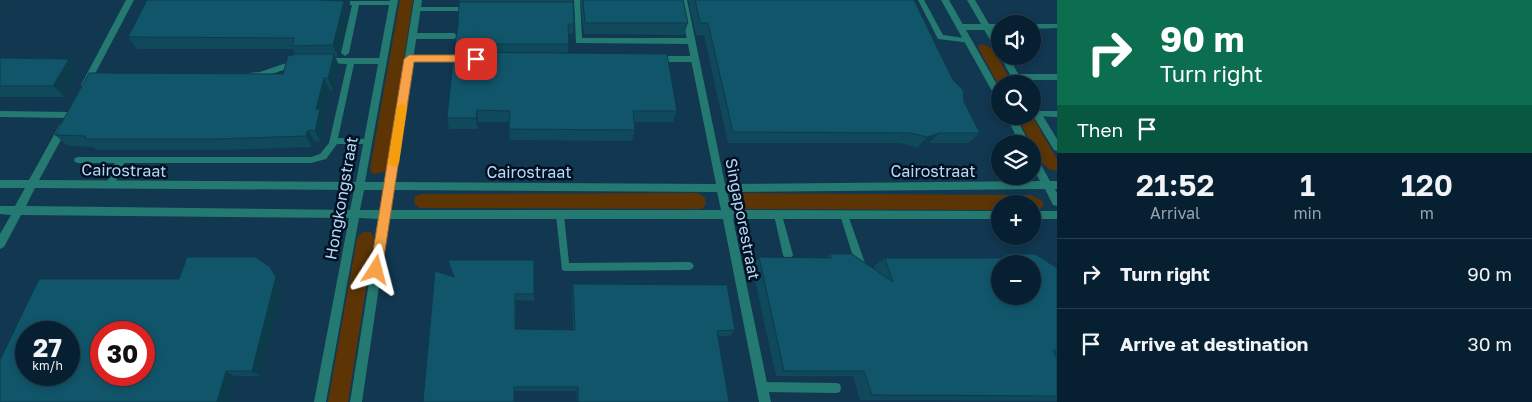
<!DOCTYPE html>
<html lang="en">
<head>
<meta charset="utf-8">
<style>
  body { margin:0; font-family:"Golos Text",sans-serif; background:#102839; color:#f1f3f6; height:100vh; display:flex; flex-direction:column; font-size:19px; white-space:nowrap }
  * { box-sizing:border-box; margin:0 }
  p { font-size:16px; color:#98a3ab }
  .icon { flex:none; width:28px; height:28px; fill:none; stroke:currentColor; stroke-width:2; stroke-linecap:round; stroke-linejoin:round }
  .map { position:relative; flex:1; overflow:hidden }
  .panel { display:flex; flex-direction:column; background:#072031; width:475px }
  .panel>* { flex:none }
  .hud { background:#0b6e4f; color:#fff; overflow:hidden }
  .tools { position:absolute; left:991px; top:15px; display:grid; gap:10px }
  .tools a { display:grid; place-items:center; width:50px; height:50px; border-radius:50%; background:#072031; box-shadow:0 2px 8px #0003,0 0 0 1px #283e4d; font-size:25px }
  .speed { position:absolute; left:15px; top:321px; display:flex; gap:10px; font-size:25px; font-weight:700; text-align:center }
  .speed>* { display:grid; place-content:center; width:65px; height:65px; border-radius:50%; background:#072031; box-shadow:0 2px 8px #0003,0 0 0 1px #283e4d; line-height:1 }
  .speed small { font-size:12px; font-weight:400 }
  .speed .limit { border:8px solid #d22; background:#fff; color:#111 }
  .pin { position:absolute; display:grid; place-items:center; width:42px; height:42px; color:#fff; margin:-21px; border-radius:10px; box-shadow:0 2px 8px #0006 }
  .me { position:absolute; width:55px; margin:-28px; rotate:9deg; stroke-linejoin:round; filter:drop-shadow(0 0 4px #0008) }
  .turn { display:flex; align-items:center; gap:18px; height:105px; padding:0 20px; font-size:22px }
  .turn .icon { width:65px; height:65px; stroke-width:2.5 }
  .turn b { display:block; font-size:35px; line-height:42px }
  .then { display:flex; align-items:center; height:48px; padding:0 20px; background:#0003; gap:10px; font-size:19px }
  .eta { display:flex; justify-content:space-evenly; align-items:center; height:85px; text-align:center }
  .eta b { font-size:30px; font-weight:600; line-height:35px }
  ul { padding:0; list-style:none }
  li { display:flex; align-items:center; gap:15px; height:70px; padding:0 20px; border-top:1px solid #283e4d }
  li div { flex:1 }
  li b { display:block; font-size:19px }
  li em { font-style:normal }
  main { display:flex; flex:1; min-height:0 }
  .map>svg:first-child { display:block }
</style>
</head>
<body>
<main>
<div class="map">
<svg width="1057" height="402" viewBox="0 0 1057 402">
  <rect width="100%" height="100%" fill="#092a41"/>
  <!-- built -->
  <path fill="#113751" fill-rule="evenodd" d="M0,0H1057V402H0ZM1000,24H1032V56H1000ZM1000,84H1032V116H1000ZM1000,144H1032V176H1000ZM1000,204H1032V236H1000ZM1000,264H1032V296H1000ZM26,332H69V375H26ZM101,332H144V375H101Z"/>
  <!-- green -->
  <path fill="#5d3504" d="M400,0H413L386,170L381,173L373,174L370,168Z
    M983,44L993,49L1013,84H1000V88L979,49V45Z
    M1016,116H1032L1057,159V171L1049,169L1043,164Z
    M698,193L705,198L706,205L701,209L420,208L414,204L415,196L422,194Z
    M743,193L1031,195L1041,200L1044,205L1038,211H1033L1032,204H1000V210L745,209L737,204L738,196Z
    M363,232H371L374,238L348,402H328L357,238Z"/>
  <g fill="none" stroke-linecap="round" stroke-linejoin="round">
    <!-- lane -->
    <path fill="#247a70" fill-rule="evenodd" d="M574,0H580L582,38H691L695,41L691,44L576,43Z
      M918,0H924L943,35L971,39V43L938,39Z
      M350,1H393L396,3L393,5H359L349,53L345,56L341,53L352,5H350Z
      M415,7H470L473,9L470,11H415Z
      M960,24H1000V30H960L956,27Z
      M1032,24H1057V28L1032,29Z
      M413,33H454L458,36L454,39H413L409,36Z
      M409,56H464L468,59L464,62H409L405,59Z
      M657,56H695L699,59L695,62H657L653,59Z
      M325,58H383L387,61L383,64H354L338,138L368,139L372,142L371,144H337L326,159L311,163H124L113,188H107L106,185L115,163H78L75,162L74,160L75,158L78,157H311L320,154L329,143L347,64L322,63L321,61Z
      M295,60L299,63L298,65L260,78H252L248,75L249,73L260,72Z
      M1016,74H1057V80H1016L1012,77Z
      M0,111L69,112L73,115L69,118L0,117Z
      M1037,111H1057V117L1034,116L1033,114L1034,112Z
      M560,211L563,212L564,215L569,263L689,262L692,263L694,266L692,269L689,270L565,271L562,270L556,215L557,212Z
      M778,211L781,212L782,215L793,255L791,258L788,259L785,258L783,255L774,215L775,212Z
      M844,211L847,212L848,215L866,266L864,269L861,270L858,269L856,266L840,215L841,212Z
      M762,382L836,383L840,384L841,388L840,392L836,393L762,392L758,391L757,387L758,383Z"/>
    <!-- street -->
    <path fill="#247a70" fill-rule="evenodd" d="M126,0H134L88,87H82L81,85Z
      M390,0H398L365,182H385L414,0H422L395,182L716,184L679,0H687L725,184L1040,181L1032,167V153L1035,154L1050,181H1057V189H1055L1057,193V206L1053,205L1045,189L727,192L731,210L1000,211V219H733L771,402H759L723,219H389L362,402H350L379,219L359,218L326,402H314L349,218L21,215L4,247L0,249V234L11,215L0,214V206H15L25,188H0V180H29L60,124L63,123L68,127L39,180L356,182ZM35,188L354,190L350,210L26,206ZM364,190H384L381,210H360ZM394,190L717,192L721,210H391Z
      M941,0H949L1000,90V101L997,100Z
      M967,0H975L1000,43V53L997,52Z
      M1000,56H1008L1024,84H1015Z
      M1032,102L1035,103L1057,139V151L1054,150L1032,114Z
      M1006,116H1015L1030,144H1020Z
      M1032,211H1057V219H1032Z"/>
  </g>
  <!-- wall -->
  <path fill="#0f495b" d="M147,0H327L348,12L338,57H335L339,66L333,90H330L323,115L326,120L321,142L314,141L312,147L226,150H97L93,147L68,146L55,135L283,74L295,54L293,49H137L128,37Z
    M460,0H573L574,24L573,34H568V53L677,111L673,122H634L635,130L632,141L510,140L509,122H478V129H449L447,118L456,52L455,44L458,26Z
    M580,0H683L688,23L684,35L584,34Z
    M688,0H914L953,80L980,133L968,143H929L917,148L900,143H728L704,35H696Z
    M0,58L80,70L65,97H0Z
    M830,254L876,270L874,266L885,258H1001L1007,254L1057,268V356H1056L1057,359V401L860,400L853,376H776L752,266L759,257L826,258Z
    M534,260V301L516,300L515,329L573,330L572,291L573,284L735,330L730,336H718L729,402H577L576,391H514V402H423L454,277Z
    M276,273L283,284L260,376H234L227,402H0Z"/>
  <!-- shaded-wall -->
  <path fill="#0c3c4a" d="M0,0H5L0,7Z
    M344,1L348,12L338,57L333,45Z
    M334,54L339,66L333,90L328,78Z
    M69,59L80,70L65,97L53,86Z
    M324,78L330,90L323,115L326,120L321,142L315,131L316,109Z
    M477,110L478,122V129L476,118Z
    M308,130L314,141L312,147L306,136Z
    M939,133L929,143L917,148L927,137Z
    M269,266L276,273L283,284L260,376L252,371Z
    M226,371L234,376L227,402H217Z"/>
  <!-- building -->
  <path fill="#11556a" stroke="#0c3c4a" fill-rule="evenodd" d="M147,0H319L344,1L333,45L292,46L294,38L128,37Z
    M583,0H683L688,23H585Z
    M695,0H914L953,80L963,90L964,102L980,133H939L927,137L910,133L733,132L708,23H700Z
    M459,2H573L574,24H568L569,44H455L458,26Z
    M454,52L667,54L677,111H633L635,130L509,129L510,111L477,110L476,118H447Z
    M296,54H334L328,78H324L316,109H320L315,131L308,130L306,136L218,139H85L86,136L55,135L89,73L283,74L288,56Z
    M0,58L69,59L53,86H0Z
    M830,254H852L893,282L885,258H1005L1007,254H1035L1057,268V350H1053L1057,359V396L872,395L864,371H784L759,257L831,258ZM1000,264H1032V296H1000Z
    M187,257H255L269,266L276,277L252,371H226L217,402H0V360L39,279H179ZM26,332H69V375H26ZM101,332H144V375H101Z
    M448,260H534V294H515V329L575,330L573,284L727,285L735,330L717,331L729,402H578V387H514V402H423L435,271L454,277Z"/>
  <!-- route -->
  <path fill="#f7a248" stroke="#a1692f" d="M409,55H476L480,59L476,62H414L382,270L376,276L370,270L404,59Z"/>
  <!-- slow -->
  <path fill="#f59e0b" d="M402,103L407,107L399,163L394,167L388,163L397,107Z"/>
  <g text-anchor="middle" stroke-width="5" stroke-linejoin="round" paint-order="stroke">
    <!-- street labels -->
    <g font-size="16" fill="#b9d7f0" stroke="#001123">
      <text transform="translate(124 170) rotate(1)" y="6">Cairostraat</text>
      <text x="933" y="177">Cairostraat</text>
      <text x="529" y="178">Cairostraat</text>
      <text transform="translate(341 198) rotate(-80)" y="6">Hongkongstraat</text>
      <text transform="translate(743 219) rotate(79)" y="6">Singaporestraat</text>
    </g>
  </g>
</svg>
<div class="tools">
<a><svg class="icon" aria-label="sound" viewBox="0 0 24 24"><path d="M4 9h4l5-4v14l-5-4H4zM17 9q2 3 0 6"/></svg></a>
<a><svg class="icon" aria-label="search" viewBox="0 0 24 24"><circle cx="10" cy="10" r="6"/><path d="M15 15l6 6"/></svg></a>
<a><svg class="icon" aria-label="layers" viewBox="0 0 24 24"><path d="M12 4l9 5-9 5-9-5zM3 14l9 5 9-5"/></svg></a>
<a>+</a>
<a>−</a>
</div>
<div class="speed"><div>27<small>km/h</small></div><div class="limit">30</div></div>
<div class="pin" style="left:476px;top:59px;background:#d93025"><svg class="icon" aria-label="arrive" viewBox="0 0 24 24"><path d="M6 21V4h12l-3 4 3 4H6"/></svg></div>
<svg class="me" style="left:376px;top:270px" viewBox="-20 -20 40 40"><path d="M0-17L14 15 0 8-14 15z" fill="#f7a248" stroke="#fff" stroke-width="4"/></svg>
</div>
<section class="panel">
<div class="hud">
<div class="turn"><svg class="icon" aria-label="right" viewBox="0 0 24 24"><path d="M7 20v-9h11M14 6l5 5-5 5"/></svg><div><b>90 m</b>Turn right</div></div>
<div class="then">Then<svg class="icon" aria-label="arrive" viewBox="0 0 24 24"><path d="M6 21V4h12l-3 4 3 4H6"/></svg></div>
</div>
<div class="eta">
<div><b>21:52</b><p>Arrival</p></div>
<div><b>1</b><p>min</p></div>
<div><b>120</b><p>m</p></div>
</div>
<ul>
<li><svg class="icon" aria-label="right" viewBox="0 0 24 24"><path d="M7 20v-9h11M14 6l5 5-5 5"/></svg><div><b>Turn right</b></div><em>90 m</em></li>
<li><svg class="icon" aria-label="arrive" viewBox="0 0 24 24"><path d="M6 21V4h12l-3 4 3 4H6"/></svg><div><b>Arrive at destination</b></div><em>30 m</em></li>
</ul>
</section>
</main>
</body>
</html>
